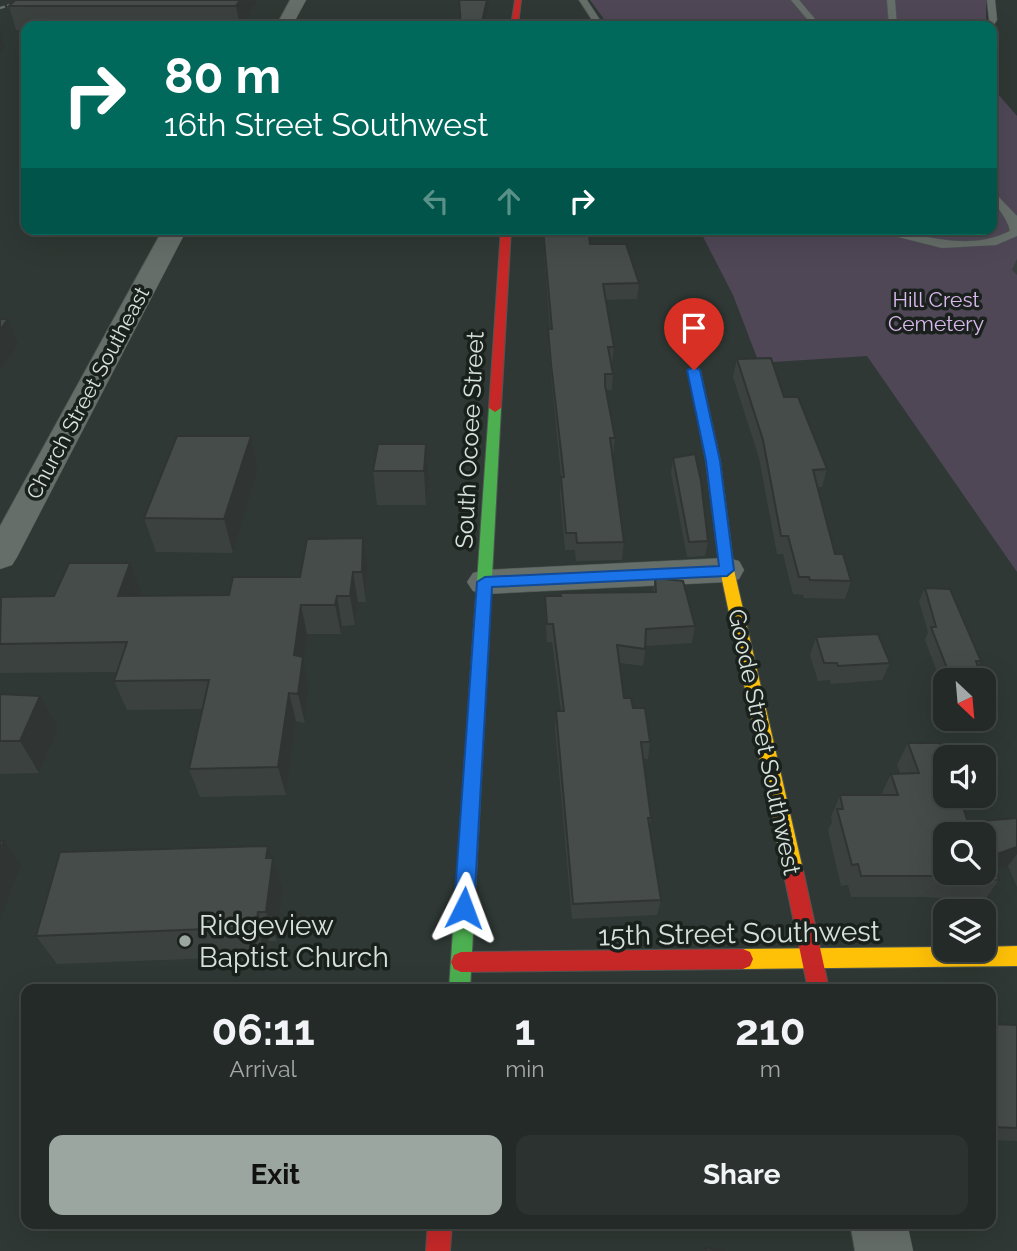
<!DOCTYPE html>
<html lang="en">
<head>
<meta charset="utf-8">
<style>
  body { margin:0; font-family:Raleway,sans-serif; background:#2b322f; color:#f1f3f6; height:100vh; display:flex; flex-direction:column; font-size:26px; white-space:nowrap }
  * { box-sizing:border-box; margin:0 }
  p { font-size:23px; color:#a3a7a7 }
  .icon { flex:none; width:38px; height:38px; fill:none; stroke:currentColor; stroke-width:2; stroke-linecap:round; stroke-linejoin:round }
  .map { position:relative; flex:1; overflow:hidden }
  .side { position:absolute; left:21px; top:984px; width:975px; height:245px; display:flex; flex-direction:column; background:#232a27; border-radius:14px; box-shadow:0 7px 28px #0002,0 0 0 2px #404644 }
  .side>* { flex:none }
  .guide { position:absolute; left:21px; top:21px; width:976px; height:214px; border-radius:14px; box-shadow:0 7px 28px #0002,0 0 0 2px #404644; background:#00695c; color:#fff; overflow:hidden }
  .needle { width:46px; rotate:154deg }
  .tools { position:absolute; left:933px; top:668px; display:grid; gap:14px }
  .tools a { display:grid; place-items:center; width:63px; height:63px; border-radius:14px; background:#232a27; box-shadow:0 7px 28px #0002,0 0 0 2px #404644; font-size:35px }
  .pin { position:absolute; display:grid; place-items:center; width:60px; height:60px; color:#fff; margin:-72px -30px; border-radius:50% 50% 50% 0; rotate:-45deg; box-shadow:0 0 7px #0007 }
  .pin .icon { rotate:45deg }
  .me { position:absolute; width:77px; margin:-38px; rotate:3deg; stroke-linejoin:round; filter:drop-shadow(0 0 5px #0008) }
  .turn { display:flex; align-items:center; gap:24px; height:147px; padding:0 28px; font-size:32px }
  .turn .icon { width:91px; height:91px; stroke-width:2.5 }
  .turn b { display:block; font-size:49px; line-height:60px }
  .lanes { display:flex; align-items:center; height:66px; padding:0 28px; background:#0003; justify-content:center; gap:35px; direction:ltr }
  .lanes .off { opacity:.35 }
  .eta { display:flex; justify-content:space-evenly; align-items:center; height:119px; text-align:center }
  .eta b { font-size:42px; font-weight:700; line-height:49px }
  .button { display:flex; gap:14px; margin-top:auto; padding:14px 28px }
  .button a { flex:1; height:80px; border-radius:14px; background:#9ca6a1; color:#111; font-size:28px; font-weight:700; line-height:80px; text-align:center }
  .button a+a { background:#2b322f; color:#f1f3f6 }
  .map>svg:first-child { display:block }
</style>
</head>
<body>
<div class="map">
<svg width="1017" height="1251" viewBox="0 0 1017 1251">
  <rect width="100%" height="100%" fill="#2f3834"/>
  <!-- green -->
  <path fill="#4f4756" d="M590,0H986V21L982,26H609Z
    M992,87L1017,116V572L867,356L759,363L733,295L699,229H992Z"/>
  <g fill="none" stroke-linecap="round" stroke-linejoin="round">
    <defs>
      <path id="lane" d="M579,0H587L604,26H596Z
        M791,0H799L821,26H813Z
        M887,0H895L897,26H889Z
        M987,0H995L997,20L992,28L986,26L989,20Z
        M992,190L1017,216V236L996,245L942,248L866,229C915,229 962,255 1010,231C1007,215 992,206 992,190Z"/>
      <path id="street" d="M290,0H306L292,26H276Z
        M163,229H187L17,557L12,565L0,569V526Z
        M727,558L739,561L744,570L739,579L727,582L485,594L473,591L467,582L473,573L485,570Z
        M850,1223H907L913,1251H855Z"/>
      <path id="fast" d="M495,404L501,408L470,989H449L489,408Z"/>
      <path id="slow" d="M694,366L700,370L720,461L734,570L803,870L800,876L793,879L786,876L783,870L720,570L706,461L688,370Z
        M1017,946V966L743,969L736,966L733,959L736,952L743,949L945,947V950H984V947Z"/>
      <path id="jam" d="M515,0H521L518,26H511Z
        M501,229H511L501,408L495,412L489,408Z
        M793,861L800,864L803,870L829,989H808L783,870L786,864Z
        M743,949L750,952L753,959L750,966L743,969L461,972L454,969L451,962L454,955L461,952Z
        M428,1223H452L450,1251H426Z"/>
    </defs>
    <!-- lane casing -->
    <use href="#lane" stroke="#4d5652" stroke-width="1"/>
    <!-- street casing -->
    <use href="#street" stroke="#4d5652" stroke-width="1"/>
    <!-- fast casing -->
    <use href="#fast" stroke="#4d5652" stroke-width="2"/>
    <!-- slow casing -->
    <use href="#slow" stroke="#4d5652" stroke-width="2"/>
    <!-- jam casing -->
    <use href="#jam" stroke="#4d5652" stroke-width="2"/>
    <!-- lane -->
    <use href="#lane" fill="#666e6a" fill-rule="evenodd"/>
    <!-- street -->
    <use href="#street" fill="#666e6a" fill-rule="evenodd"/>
    <!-- fast -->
    <use href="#fast" fill="#4caf50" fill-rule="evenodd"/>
    <!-- slow -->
    <use href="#slow" fill="#ffc107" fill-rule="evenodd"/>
    <!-- jam -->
    <use href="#jam" fill="#c62828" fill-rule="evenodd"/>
    <!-- rail -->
    <path stroke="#696f6c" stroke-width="2.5" stroke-dasharray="5 2.5" stroke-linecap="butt" d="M0,8L28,0"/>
  </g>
  <!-- wall -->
  <path fill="#3b413f" d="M258,0L243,26H26V30H16L9,6Z
    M542,229H575L576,236L590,244L639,283L637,299L606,300L614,347L612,363H611L613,374L612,390H606L615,438L613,455H612L624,542L622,560L576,561L575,550H565L560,494L561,477L548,345V329H550Z
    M1017,259V275L1012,270Z
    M737,359L784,397L827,469L822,487H818L835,554L851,581L845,599L804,598L803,595L793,594L783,554H777L759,458L733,377Z
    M251,436L258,470L233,553L156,552L144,518Z
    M426,444L429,477L426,505H377L373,471Z
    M673,458L708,541L705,556L687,557L671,473Z
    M367,567L366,602H358L355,625L342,626L341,634H307L304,661L309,686L305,723L296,721L286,795L200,797L189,769L202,709L127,710L114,681L117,672L0,673V598L141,592L140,596L229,595L300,577Z
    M655,578L695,626L692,643L646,646L643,666L620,663L624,698L633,708L650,742L648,759H644L651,818L650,828L661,900L657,915L572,919L555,728L556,711H561L552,642H547L545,613V596H560V593L653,592Z
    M925,588L981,661L978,666L983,681H945V693L925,640L928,632L919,601Z
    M816,637L890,663L882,680L831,684L830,680L818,681L810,655Z
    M0,694L58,728L39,773L0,774Z
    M908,743L968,822L1017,818V887L1008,866L996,870L999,880L984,901L926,897H851L848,885L841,886L828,830L832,822L831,817L840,795H881L891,774L900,773L897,765Z
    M272,858L283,888L277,941H269L267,956L57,964L36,936Z
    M990,1024L1017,1025V1141L990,1140Z"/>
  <!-- shaded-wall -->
  <path fill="#303533" d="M240,0H258L243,26H240L236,6Z
    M487,0H489V3L484,26H481Z
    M0,32L5,48L0,53Z
    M8,319L18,344L0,371V330Z
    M251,436L258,470L233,553L224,519Z
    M426,444L429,477L426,505L424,471Z
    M363,538L367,567L366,602L362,572Z
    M130,563L141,592L130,625L118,596Z
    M353,572L358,602L355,625L350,596Z
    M337,596L342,626L341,634L335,605Z
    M301,605L307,634L304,661L309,686L305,723L298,694L294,655Z
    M289,693L296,721L286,795L278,767Z
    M40,696L58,728L39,773L20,741Z
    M4,841L21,865L0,919V850Z
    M268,846L283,888L277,941L266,912V858Z
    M1017,847V854L1008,866L977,877L991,856Z
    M258,912L269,941L267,956L256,927Z"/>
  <!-- building -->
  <path fill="#454c49" stroke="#303533" stroke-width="2" fill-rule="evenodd" d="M15,0H240L236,6H9Z
    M459,0H487L481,26H461Z
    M543,229H575L576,236H589L590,244H626L639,283L603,284L614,347H608L613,374H605V385L615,438H610L624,542L577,543L576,533H566L561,477H564L551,364L548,329H552Z
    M0,319H8L0,330Z
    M771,358L784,397H798L827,469L813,470L835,554H843L851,581L810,580L809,577H799L788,536H781L763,440L737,359Z
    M177,436H251L224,519L144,518Z
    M378,444H426L424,471H373Z
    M695,454L701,481L708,541L689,542L673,458Z
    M363,538L362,572H353L350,596H337L335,605H301L294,655L303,657L298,694L289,693L278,767L189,769L209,680L114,681L127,642L0,644L1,597L54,596L69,563H130L118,596L229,595L233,577H300L307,539Z
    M655,578L683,581L695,626L646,629L645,649L617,645L624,698H631L633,708H645L650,742H641L651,818H648L661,900L573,904L556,711H564L553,624H547L545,596H561L560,593L656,592Z
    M925,588L950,589L981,661H976L983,681H952L931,627H936Z
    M878,634L890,663L838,666L837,663H824L816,637Z
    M0,694L40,696L20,741H0Z
    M908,743H940L945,758V796H959L968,822L1017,818V847L991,856L999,880L939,876H861L858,864L852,865L837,809H843L840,795H898L891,774L919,773ZM945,835H984V873H945Z
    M0,841H4L0,850Z
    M268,846L266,858H273L266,912H258L256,927L36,936L60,852Z
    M990,1024L1017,1025V1128L990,1127Z
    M706,1248L725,1251H706Z"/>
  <!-- route -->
  <path fill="#1a73e8" stroke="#114b97" stroke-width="2" d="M694,367L700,370L720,461L734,570L727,576L492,587L474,908L472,914L464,917L457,914L454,908L477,582L485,577L719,566L706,461L687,370Z"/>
  <!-- markers -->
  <circle fill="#9ca6a1" stroke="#1a211d" stroke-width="2.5" cx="185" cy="941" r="7"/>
  <g text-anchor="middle" stroke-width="7" stroke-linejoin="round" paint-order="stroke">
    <!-- far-park labels -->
    <g font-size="21" fill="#dbb8ee" stroke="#1a211d">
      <text x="936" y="307">Hill Crest<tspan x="936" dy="24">Cemetery</tspan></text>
    </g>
    <!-- far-street labels -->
    <g font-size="21" fill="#d7e1dc" stroke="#1a211d">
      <text transform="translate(88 393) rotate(-62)" y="7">Church Street Southeast</text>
    </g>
    <!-- street labels -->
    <g font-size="24" fill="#d7e1dc" stroke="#1a211d">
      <text transform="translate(470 440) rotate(-87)" y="8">South Ocoee Street</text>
      <text transform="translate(764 742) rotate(78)" y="8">Goode Street Southwest</text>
    </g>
    <!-- near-poi labels -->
    <g font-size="28" fill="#d7e1dc" stroke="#1a211d" text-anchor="start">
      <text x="199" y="935">Ridgeview<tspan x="199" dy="32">Baptist Church</tspan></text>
    </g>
    <!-- near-street labels -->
    <g font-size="28" fill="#d7e1dc" stroke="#1a211d">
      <text transform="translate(739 933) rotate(-1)" y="10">15th Street Southwest</text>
    </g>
  </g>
</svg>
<div class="tools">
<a><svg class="needle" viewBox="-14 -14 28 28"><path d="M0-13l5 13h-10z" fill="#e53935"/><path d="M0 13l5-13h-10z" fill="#a3a7a7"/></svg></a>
<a><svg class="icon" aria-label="sound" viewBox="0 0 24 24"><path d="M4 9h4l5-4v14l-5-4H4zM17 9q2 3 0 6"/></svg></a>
<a><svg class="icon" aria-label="search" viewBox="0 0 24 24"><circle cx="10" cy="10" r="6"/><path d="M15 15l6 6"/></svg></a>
<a><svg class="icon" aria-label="layers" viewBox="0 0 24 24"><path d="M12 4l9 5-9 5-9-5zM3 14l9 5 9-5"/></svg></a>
</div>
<div class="pin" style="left:694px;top:370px;background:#d93025"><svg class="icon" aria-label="arrive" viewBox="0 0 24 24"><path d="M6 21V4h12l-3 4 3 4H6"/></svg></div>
<svg class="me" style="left:464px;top:908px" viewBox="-20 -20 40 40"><path d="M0-17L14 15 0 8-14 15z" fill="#1a73e8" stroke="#fff" stroke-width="4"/></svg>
<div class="guide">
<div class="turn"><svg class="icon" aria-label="right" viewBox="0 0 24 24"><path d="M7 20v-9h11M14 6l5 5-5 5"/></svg><div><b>80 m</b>16th Street Southwest</div></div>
<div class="lanes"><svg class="icon off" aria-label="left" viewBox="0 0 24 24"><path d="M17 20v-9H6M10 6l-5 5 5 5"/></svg><svg class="icon off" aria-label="ahead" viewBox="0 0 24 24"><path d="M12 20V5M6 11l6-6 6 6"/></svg><svg class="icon" aria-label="right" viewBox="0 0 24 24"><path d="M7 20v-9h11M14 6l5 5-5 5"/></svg></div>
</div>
<section class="side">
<div class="eta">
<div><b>06:11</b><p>Arrival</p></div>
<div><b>1</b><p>min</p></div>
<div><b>210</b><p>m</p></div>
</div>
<div class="button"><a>Exit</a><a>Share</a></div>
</section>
</div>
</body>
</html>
